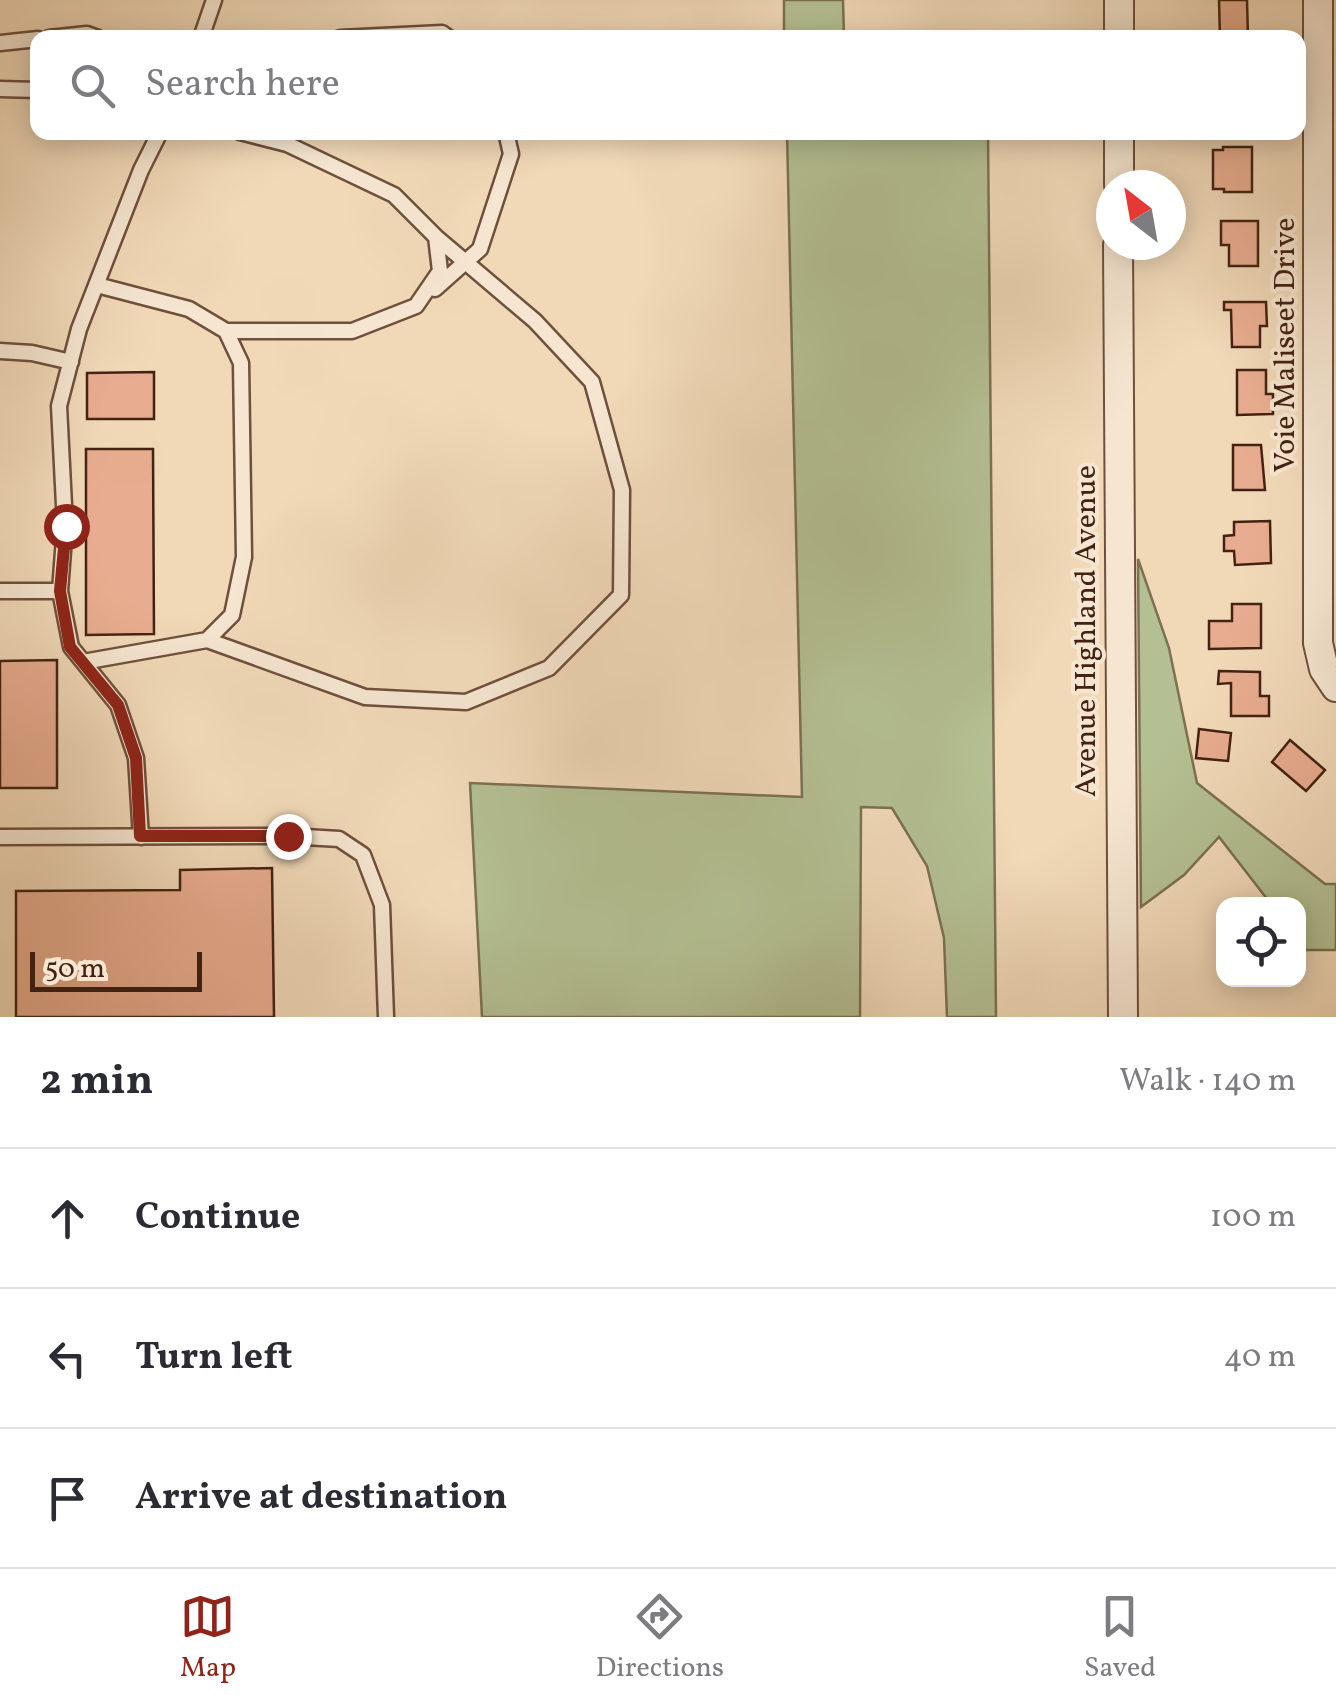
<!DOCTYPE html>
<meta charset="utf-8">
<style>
body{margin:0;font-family:Vollkorn,serif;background:#f7f7f7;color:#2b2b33}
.controls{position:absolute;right:30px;bottom:30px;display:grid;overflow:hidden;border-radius:20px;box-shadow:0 5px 25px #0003}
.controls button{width:90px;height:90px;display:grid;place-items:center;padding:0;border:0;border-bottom:2px solid #e1e1e2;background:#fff;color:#2b2b33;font:50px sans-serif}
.compass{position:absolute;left:1096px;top:170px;width:90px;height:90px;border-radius:50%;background:#fff;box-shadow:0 5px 25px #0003;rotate:329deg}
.scale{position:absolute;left:30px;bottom:25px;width:172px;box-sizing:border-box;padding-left:10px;border:5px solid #442212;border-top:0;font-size:28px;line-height:35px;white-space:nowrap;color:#442212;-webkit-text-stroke:8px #f6e6d1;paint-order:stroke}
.stop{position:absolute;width:30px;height:30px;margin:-22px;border:8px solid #8f2418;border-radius:50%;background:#fff}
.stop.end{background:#8f2418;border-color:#fff;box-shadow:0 2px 10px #0008}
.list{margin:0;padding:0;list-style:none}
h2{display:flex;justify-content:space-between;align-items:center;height:130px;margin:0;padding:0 40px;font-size:42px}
h2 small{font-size:32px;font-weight:400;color:#7c7c81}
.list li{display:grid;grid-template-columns:65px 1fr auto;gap:30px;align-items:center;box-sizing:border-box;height:140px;padding:0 40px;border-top:2px solid #e1e1e2}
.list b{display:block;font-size:38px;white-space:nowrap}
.list em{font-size:32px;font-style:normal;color:#7c7c81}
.icon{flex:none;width:55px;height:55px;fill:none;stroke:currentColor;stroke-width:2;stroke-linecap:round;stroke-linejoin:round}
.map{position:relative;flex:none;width:1336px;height:1017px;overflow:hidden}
.search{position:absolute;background:#fff;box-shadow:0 5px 25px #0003;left:30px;right:30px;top:30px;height:110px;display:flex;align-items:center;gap:25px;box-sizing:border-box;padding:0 35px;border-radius:20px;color:#7c7c81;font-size:38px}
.sheet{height:550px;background:#fff}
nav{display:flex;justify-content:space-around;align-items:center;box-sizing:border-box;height:140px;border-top:2px solid #e1e1e2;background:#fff;font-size:28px;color:#7c7c81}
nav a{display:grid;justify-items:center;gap:5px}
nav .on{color:#8f2418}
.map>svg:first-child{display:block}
.green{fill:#b4c093;stroke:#7c7152;stroke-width:2.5}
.building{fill:#e8ad90;stroke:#442212;stroke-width:2.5}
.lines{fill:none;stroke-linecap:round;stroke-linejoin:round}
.service-casing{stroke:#6f503c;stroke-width:19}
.minor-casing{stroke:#6f503c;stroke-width:32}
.service{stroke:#f6e6d1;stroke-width:14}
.minor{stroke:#f6e6d1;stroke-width:28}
.route{stroke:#8f2418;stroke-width:12}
.labels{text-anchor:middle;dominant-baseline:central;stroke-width:8;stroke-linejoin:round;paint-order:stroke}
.street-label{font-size:30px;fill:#442212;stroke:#f6e6d1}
</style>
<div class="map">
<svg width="1336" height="1017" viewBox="0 0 1336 1017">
<rect width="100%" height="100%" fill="#f1d9b8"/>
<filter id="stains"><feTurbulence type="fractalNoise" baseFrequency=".002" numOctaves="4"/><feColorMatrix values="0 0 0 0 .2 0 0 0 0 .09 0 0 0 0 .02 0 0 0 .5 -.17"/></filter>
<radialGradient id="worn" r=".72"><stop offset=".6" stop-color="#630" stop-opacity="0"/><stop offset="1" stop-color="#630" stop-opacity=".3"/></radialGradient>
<path class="green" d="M 784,0 L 843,0 L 844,37 L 784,37 Z
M 787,133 L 988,133 L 996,1017 L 947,1017 L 944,938 L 927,866 L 892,808 L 861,807 L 860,1017 L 482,1017 L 470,783 L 802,797 Z
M 1138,559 L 1169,648 L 1197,783 L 1325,884 L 1336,884 L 1336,950 L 1306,950 L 1299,941 L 1298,904 L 1271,904 L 1219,837 L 1184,875 L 1141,907 Z"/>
<path class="building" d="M 1219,0 L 1247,0 L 1248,38 L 1220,38 Z
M 1223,147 L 1252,147 L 1252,192 L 1224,192 L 1224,189 L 1213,189 L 1213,150 L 1223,150 Z
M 1221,221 L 1258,221 L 1258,266 L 1229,266 L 1229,245 L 1221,245 Z
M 1224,302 L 1266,302 L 1267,326 L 1260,326 L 1260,347 L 1232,347 L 1231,310 L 1224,310 Z
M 1237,370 L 1266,370 L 1266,394 L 1273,394 L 1273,414 L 1237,415 Z
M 154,372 L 154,419 L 87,419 L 87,373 Z
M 1233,445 L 1261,445 L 1265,490 L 1233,490 Z
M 86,449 L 153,449 L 154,634 L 86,635 Z
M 1270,521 L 1271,563 L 1235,565 L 1234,551 L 1224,551 L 1224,536 L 1234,535 L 1234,522 Z
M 1232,604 L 1261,604 L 1261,648 L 1209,649 L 1209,621 L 1232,621 Z
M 57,660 L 57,788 L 0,788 L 0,661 Z
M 1219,671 L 1260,672 L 1260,696 L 1269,696 L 1269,716 L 1231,716 L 1231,683 L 1218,684 Z
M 1199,729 L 1231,733 L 1228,761 L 1196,758 Z
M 1290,740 L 1325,770 L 1306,791 L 1272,762 Z
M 272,868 L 274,1017 L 16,1017 L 16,891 L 180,890 L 180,870 Z"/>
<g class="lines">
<g class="service-casing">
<path id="service" d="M 49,38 L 87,34 L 98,38
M 201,38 L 214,0
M 340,38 L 442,33 L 449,38
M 0,43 L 38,39
M 0,89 L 38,90
M 435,289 L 480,249 L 511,154 L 506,132
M 226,331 L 352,331 L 416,306 L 440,271 L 436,237 L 394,195 L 287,144 L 240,132
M 0,351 L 32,353 L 71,362
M 0,591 L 60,591 L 71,647 L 118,705 L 136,758 L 141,837
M 60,591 L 65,525 L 59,406 L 79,329 L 141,170 L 160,132
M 207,640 L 365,697 L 466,702 L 549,668 L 621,595 L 622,490 L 592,382 L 535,321 L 436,237
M 83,662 L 207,640 L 232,615 L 244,557 L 241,363 L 226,331 L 189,309 L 97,285
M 0,837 L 288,836 L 339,839 L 363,855 L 382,905 L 386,1017"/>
</g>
<g class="minor-casing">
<path id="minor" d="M 1318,0 L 1318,643 L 1324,669 L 1336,687
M 1119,38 L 1119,0
M 1119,185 L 1119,132
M 1118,245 L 1123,1017"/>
</g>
<use href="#service" class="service"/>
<use href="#minor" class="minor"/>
</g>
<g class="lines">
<path class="route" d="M 66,526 L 60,591 L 70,647 L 118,705 L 136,758 L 140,836 L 288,836"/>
</g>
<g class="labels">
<g class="street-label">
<text transform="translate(1286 345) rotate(-90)">Voie Maliseet Drive</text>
<text transform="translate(1087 631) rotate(-90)">Avenue Highland Avenue</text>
</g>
</g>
<rect width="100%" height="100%" filter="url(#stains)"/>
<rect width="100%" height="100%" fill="url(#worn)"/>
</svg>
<div class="controls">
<button><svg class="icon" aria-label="locate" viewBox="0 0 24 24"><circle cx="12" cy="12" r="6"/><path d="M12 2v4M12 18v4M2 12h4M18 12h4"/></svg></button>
</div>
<svg class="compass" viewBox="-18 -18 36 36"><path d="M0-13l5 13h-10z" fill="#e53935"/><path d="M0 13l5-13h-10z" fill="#7c7c81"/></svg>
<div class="scale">50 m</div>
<div class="stop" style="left:66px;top:526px"></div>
<div class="stop end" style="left:288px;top:836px"></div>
<div class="search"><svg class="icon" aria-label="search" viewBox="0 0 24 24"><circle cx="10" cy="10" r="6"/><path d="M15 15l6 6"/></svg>Search here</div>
</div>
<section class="sheet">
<h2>2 min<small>Walk · 140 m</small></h2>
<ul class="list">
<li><svg class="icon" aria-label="ahead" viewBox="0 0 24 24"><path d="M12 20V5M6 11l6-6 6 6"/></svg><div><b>Continue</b></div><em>100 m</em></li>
<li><svg class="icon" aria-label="left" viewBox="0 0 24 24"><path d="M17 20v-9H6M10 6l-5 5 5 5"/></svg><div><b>Turn left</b></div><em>40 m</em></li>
<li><svg class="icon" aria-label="arrive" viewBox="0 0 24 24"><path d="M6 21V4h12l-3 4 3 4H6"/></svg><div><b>Arrive at destination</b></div></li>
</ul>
</section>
<nav>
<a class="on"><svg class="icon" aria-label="map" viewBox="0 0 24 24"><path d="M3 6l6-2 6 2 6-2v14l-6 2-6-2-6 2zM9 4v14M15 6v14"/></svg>Map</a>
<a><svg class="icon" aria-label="directions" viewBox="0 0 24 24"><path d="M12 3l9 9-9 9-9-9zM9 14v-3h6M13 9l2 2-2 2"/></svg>Directions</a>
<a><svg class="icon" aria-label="saved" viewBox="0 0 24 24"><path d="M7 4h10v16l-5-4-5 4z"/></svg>Saved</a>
</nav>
